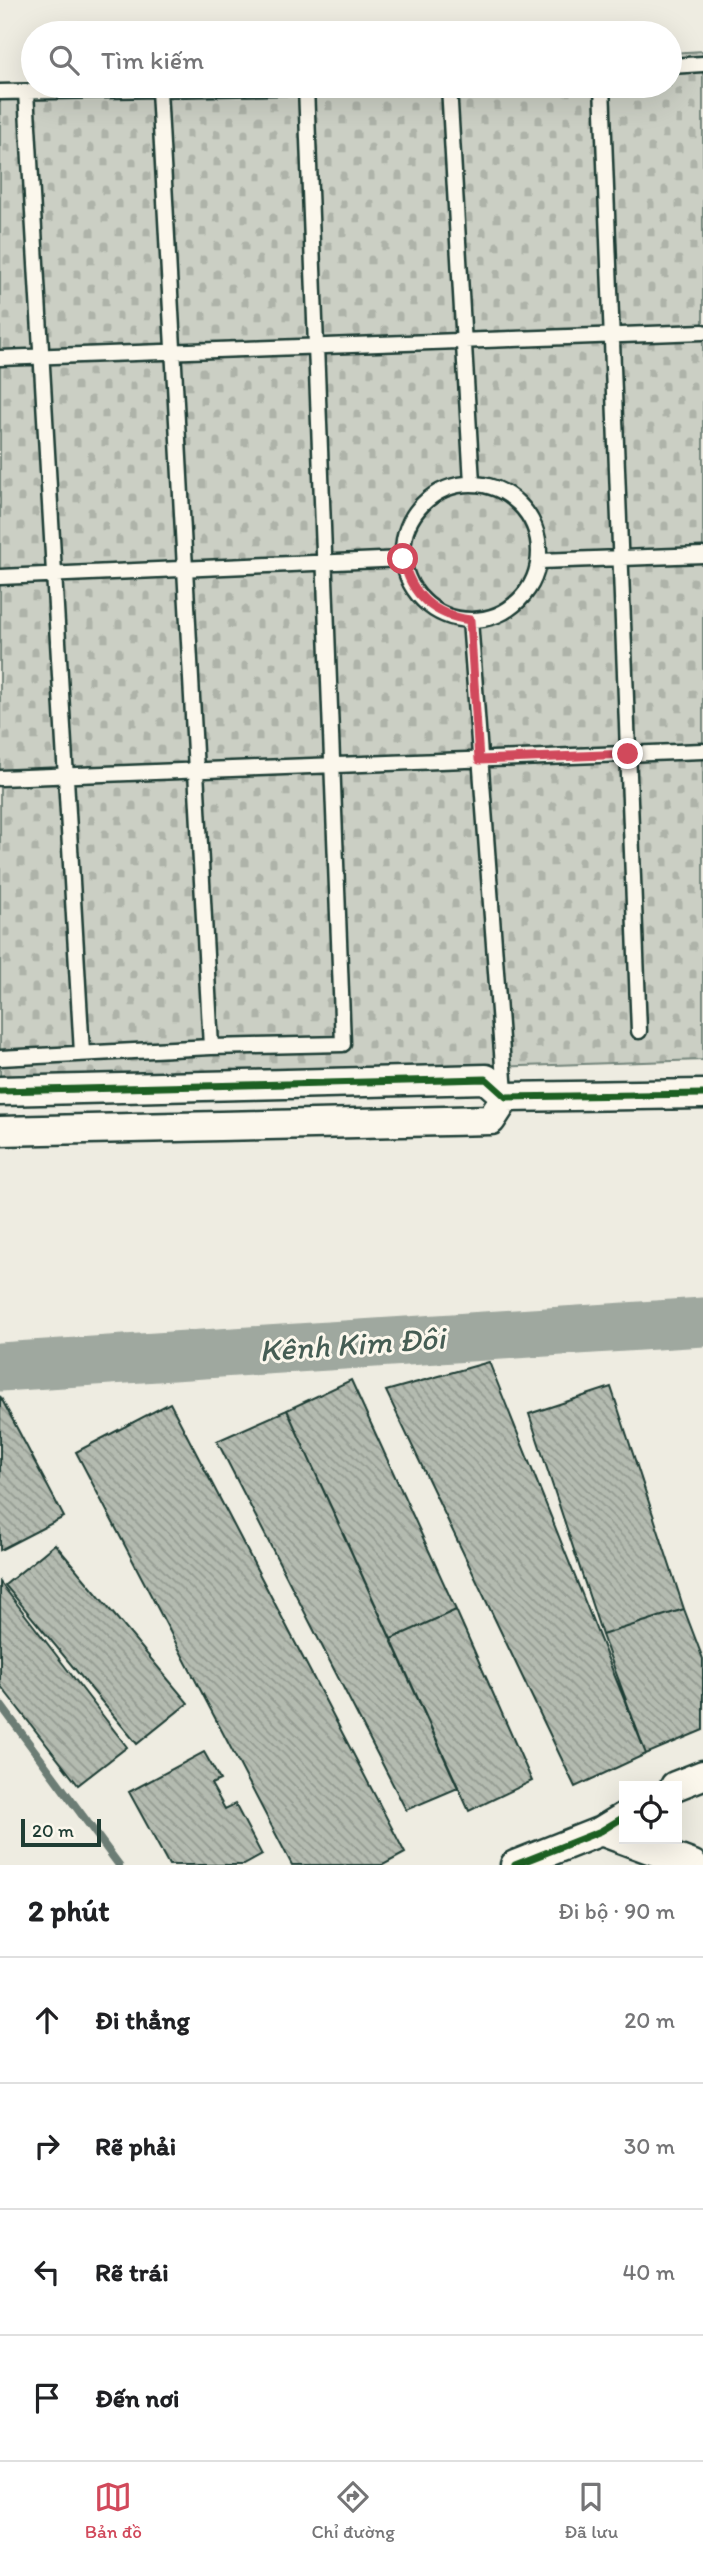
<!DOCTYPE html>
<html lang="vi">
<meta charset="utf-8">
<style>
body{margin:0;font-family:Itim,sans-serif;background:#f6f6f6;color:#202124}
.controls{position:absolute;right:21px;bottom:21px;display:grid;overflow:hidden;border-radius:0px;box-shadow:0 7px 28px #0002}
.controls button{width:63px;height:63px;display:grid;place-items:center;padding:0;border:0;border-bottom:2px solid #e0e0e0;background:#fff;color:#202124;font:35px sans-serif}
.scale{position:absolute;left:21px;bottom:18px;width:80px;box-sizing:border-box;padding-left:7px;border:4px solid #1f3d34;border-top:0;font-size:19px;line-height:24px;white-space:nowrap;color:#1f3d34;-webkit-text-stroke:5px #fbf7ec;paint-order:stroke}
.stop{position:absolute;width:21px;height:21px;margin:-16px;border:5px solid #d1495b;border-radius:50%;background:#fff}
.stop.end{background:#d1495b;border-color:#fff;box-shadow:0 2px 7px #0008}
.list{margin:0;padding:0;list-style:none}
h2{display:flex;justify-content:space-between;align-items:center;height:91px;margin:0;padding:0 28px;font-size:30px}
h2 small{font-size:23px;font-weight:400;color:#757577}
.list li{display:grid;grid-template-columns:46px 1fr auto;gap:21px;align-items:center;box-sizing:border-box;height:126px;padding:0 28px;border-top:2px solid #e0e0e0}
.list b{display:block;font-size:26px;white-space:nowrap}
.list em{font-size:23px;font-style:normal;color:#757577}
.icon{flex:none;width:38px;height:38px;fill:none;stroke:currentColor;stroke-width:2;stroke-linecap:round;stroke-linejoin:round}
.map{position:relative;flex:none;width:703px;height:1865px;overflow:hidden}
.search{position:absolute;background:#fff;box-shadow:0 7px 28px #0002;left:21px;right:21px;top:21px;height:77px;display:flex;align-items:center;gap:18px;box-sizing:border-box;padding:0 24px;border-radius:38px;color:#757577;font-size:26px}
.sheet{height:595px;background:#fff}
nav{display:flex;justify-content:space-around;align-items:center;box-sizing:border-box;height:98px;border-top:2px solid #e0e0e0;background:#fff;font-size:19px;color:#757577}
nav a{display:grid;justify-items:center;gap:4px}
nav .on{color:#d1495b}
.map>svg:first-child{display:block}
.cemetery{fill:url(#cemetery-stones);stroke:#75867c;stroke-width:2}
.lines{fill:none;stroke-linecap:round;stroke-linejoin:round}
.stream{stroke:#6c7d74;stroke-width:8}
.river{stroke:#9fa89f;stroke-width:49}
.building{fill:url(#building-back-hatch);stroke:#1f3d34;stroke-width:2}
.service-casing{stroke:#1f3d34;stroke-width:19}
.minor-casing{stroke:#1f3d34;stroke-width:33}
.service{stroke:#fbf7ec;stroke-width:14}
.minor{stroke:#fbf7ec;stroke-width:28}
.cycleway-casing{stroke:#fbf7ec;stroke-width:11}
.cycleway{stroke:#1b5e20;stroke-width:7}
.route{stroke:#d1495b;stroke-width:9}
.labels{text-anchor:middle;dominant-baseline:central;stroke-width:6;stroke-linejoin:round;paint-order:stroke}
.water-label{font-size:32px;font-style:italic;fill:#455d54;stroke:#fbf7ec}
</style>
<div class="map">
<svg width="703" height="1865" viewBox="0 0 703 1865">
<defs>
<pattern id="cemetery-stones" width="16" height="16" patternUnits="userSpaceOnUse" patternTransform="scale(1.75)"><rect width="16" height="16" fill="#cbcfc4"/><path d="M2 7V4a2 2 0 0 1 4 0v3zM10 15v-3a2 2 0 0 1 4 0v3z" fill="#aeb3a9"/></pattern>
<pattern id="building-back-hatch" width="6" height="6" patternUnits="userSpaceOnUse" patternTransform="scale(1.75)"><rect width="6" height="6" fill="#b4bbb0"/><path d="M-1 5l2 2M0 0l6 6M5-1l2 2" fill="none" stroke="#929990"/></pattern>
</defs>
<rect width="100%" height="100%" fill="#eeece1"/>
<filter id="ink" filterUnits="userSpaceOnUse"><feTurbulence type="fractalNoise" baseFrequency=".0143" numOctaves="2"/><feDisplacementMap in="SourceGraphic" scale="14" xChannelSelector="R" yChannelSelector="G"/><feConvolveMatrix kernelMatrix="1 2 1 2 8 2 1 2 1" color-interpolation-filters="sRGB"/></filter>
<g filter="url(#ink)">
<path class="cemetery" d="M 703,51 L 703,1060 L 0,1083 L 0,88 L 670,86 L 670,53 Z"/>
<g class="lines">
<path class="stream" d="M 0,1704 L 119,1865"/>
<path class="river" d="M 0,1367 L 703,1322"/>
</g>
<path class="building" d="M 489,1362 L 646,1754 L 575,1787 L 386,1391 Z
M 351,1380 L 456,1610 L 391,1639 L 287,1410 Z
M 611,1387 L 684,1609 L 602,1635 L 529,1414 Z
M 0,1396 L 64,1517 L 0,1550 Z
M 170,1403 L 405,1853 L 383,1865 L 292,1865 L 76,1452 Z
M 287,1410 L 458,1788 L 406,1810 L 217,1441 Z
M 55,1544 L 188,1703 L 137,1744 L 5,1585 Z
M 0,1582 L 127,1747 L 78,1785 L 0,1685 Z
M 684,1609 L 703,1659 L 703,1730 L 646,1754 L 602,1635 Z
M 456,1610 L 532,1781 L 469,1811 L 391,1639 Z
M 204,1752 L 220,1780 L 211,1784 L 225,1809 L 235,1804 L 262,1855 L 244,1865 L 169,1865 L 129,1792 Z"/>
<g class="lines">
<g class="service-casing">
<path id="service" d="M 670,66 L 703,64
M 449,86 L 472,483
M 602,86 L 639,1031
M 159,90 L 211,1047
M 0,92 L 323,86
M 26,92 L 82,1053
M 0,358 L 703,332
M403 552a68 68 0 1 1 136 0a68 68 0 1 1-136 0Z
M 540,561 L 703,555
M 0,577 L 403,559
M 470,620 L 505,1093
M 0,778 L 703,751
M 0,1058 L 211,1047 L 343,1044 L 306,87"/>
</g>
<g class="minor-casing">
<path id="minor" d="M 0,1091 L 486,1079 L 506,1097 L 703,1094
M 0,1131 L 491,1120 L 506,1097
M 675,1786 L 703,1775
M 601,1831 L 693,1865
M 515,1865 L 601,1831 L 624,1817"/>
</g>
<use href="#service" class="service"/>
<use href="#minor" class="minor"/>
<g class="cycleway-casing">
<path id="cycleway" d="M 0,1091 L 486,1079 L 506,1097 L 703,1094
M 515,1865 L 601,1831 L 624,1817"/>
</g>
<use href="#cycleway" class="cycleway"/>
</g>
</g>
<g class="lines" filter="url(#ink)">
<path class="route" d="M 403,559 C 411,595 433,615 470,620 L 479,760 L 628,754"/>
</g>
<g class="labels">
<g class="water-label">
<text transform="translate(352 1344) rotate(-4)">Kênh Kim Đôi</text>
</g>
</g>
</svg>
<div class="controls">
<button><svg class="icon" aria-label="locate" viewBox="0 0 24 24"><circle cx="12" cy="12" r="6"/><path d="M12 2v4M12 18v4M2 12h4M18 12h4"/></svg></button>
</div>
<div class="scale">20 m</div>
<div class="stop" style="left:403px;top:559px"></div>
<div class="stop end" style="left:628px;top:754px"></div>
<div class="search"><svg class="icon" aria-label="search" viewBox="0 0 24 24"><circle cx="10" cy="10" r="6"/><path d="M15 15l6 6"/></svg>Tìm kiếm</div>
</div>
<section class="sheet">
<h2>2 phút<small>Đi bộ · 90 m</small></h2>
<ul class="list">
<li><svg class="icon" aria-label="ahead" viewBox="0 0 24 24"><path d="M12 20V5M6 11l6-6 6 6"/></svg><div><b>Đi thẳng</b></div><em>20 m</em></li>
<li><svg class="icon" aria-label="right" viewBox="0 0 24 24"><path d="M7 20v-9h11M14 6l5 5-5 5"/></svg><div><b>Rẽ phải</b></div><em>30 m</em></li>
<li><svg class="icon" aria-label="left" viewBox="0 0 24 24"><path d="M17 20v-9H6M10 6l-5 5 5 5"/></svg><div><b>Rẽ trái</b></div><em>40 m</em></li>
<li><svg class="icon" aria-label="arrive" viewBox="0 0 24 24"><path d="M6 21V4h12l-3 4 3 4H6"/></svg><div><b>Đến nơi</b></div></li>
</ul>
</section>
<nav>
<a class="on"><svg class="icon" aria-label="map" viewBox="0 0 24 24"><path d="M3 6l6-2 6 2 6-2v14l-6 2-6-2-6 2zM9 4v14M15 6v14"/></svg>Bản đồ</a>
<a><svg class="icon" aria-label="directions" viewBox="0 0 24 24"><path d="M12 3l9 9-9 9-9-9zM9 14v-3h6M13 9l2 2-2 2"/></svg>Chỉ đường</a>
<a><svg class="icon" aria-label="saved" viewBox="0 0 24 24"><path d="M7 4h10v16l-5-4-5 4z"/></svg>Đã lưu</a>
</nav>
